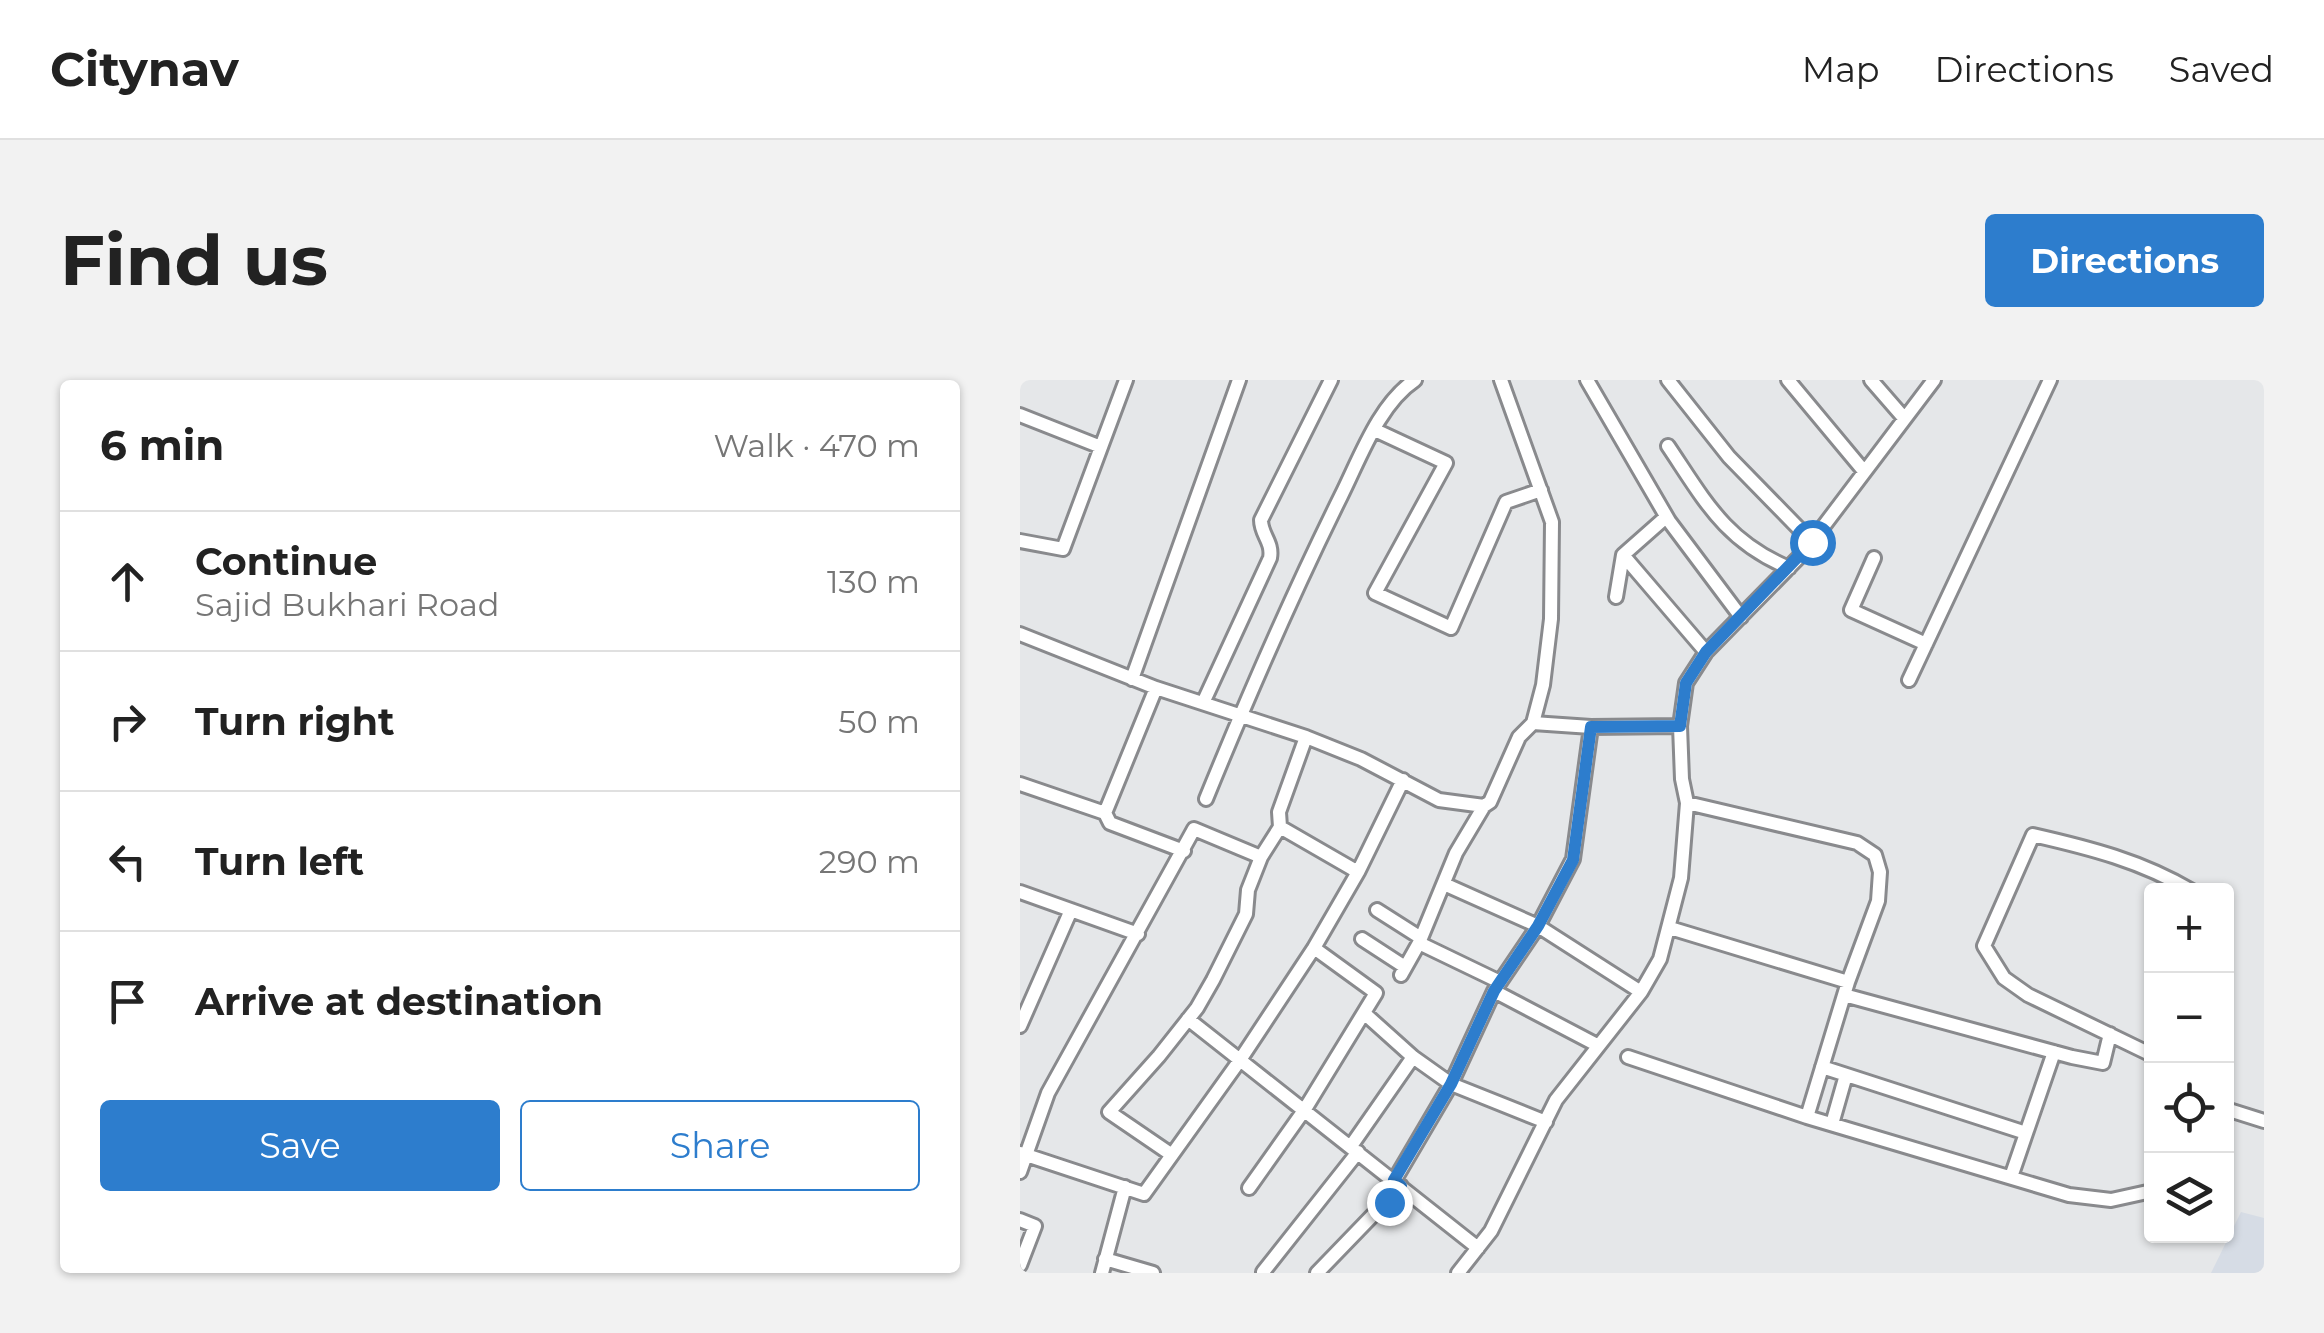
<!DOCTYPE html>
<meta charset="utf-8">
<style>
body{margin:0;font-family:Montserrat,sans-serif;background:#f2f2f2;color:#222}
.controls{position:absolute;right:30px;bottom:30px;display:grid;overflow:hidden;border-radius:10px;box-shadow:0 2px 8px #0004}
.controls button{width:90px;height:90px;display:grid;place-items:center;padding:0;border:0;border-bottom:2px solid #e0e0e0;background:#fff;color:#222;font:50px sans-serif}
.stop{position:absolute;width:30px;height:30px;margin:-22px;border:8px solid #2d7dcd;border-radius:50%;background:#fff}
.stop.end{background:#2d7dcd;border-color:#fff;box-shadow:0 2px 10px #0008}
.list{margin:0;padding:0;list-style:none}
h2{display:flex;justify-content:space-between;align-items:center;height:130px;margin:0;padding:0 40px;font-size:42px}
h2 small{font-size:32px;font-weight:400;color:#767676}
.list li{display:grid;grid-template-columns:65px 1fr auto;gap:30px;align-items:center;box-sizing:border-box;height:140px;padding:0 40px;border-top:2px solid #e0e0e0}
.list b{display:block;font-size:38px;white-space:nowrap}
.list p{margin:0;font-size:32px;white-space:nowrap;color:#767676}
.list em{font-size:32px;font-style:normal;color:#767676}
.actions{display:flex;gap:20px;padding:30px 40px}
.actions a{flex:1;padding:22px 0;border:2px solid #2d7dcd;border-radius:10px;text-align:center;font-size:35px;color:#2d7dcd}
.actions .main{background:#2d7dcd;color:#fff}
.icon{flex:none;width:55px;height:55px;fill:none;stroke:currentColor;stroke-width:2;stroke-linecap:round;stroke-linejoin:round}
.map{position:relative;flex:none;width:1244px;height:893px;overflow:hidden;border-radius:10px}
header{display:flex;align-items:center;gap:60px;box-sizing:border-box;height:140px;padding:0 50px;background:#fff;border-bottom:2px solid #e0e0e0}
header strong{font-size:48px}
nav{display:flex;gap:55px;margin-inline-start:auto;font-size:35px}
.intro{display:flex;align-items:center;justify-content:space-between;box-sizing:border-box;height:240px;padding:0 60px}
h1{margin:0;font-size:70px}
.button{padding:25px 45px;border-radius:10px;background:#2d7dcd;color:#fff;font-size:35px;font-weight:700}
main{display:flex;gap:60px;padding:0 60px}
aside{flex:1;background:#fff;border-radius:10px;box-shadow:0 2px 8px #0004}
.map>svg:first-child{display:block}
.built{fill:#d6dce5}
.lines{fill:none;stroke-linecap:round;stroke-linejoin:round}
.minor-casing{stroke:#898a8d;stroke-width:18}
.minor{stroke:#fff;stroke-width:12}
.route{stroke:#2d7dcd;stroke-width:12}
</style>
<header>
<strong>Citynav</strong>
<nav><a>Map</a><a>Directions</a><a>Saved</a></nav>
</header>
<div class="intro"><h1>Find us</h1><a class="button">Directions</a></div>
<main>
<aside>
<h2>6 min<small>Walk · 470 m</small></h2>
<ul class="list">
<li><svg class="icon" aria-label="ahead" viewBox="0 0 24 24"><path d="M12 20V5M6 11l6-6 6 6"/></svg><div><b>Continue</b><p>Sajid Bukhari Road</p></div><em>130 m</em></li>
<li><svg class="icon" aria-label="right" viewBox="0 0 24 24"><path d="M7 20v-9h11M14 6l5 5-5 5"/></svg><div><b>Turn right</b></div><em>50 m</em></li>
<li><svg class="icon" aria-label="left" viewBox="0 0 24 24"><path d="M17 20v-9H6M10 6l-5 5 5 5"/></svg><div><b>Turn left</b></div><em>290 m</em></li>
<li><svg class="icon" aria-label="arrive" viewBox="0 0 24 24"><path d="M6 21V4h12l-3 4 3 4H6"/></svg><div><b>Arrive at destination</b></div></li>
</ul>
<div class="actions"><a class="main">Save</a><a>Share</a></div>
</aside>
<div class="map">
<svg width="1244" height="893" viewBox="0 0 1244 893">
<rect width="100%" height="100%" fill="#e5e7e9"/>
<path class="built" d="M 1221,832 L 1244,838 L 1244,893 L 1191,893 Z"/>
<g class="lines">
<g class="minor-casing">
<path id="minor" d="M 481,0 L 532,142 L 531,239 L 523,305 L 513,343
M 567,0 L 649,141 L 721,237
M 648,0 L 709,77 L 792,162
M 768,0 L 843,90
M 851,0 L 884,38
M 0,35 L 81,67
M 355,50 L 426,83 L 355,213 L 431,248 L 486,122 L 521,110
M 648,66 C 685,121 705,161 769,188
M 0,161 L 43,169 L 106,0
M 603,175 L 686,272
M 854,178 L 831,230 L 906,264
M 596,217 L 603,175 L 646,137
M 0,254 L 136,308 L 286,357 L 341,379 L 419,420 L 464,426 L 470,422 L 499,357 L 513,343 L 571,347 L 660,346
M 112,299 L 219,0
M 889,300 L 1030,0
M 183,323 L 250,178 C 253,162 241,155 241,140 L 311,0
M 0,404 L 85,433 L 136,308
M 186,419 C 228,316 272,215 321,116 C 340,78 359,24 395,0
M 667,423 L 837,463 L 855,475 L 860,492 L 858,521 L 828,602 L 787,737
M 85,433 L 90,443 L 164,471
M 260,447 L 338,492
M 424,504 L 518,546 L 621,612
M 0,512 L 118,554
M 357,530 L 401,558
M 650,548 L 828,602
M 342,559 L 385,587
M 399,563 L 480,602
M 381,595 L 399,563 L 436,473 L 464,426
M 474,611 L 518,546 L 553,479 L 571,347
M 824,615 L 1052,677 L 1083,683 L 1090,654
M 344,633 L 393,677 L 431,704 L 526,742
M 168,639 L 220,680 L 294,568 L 338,492 L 383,400
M 0,646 L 51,530
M 1132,675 L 1008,615 L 984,598 L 964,566 L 1013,455 C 1070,468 1121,481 1172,511
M 608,677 L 787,737 L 1049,815 L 1091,820 L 1132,811
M 802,687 L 1006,753
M 1206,729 L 1244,741
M 812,744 L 826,695
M 331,766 L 393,677
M 0,773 L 124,814 L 220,680 L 458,868
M 152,775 L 89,732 L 139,676 L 177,628 L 193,600 L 226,534 L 228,510 L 241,477 L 260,447 L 259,432 L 286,357
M 0,792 L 28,713 L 174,449 L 241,477
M 991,797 L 1034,672
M 374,801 L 431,704 L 474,611 L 577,665
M 229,808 L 285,729 L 356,613 L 294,568
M 0,840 L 15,846 L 0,885
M 85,879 L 133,893
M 243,892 L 338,772
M 82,893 L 105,807
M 297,893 L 381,806
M 438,893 L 471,851 L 536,720 L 621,612 L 640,579 L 661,498 L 667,423 L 662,399 L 660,346 L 666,303 L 686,272 L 784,172 L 914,0"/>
</g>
<use href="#minor" class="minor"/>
</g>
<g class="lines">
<path class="route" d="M 369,822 L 381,806 L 374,800 L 431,704 L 474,611 L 518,546 L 553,480 L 571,347 L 660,346 L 666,303 L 686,272 L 792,162"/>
</g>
</svg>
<div class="controls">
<button>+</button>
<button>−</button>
<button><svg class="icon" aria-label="locate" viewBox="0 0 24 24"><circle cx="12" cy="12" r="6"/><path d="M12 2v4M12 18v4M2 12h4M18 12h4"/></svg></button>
<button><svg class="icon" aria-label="layers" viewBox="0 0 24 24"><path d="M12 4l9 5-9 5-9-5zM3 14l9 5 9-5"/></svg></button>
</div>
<div class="stop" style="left:792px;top:162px"></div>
<div class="stop end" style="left:369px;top:822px"></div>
</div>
</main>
